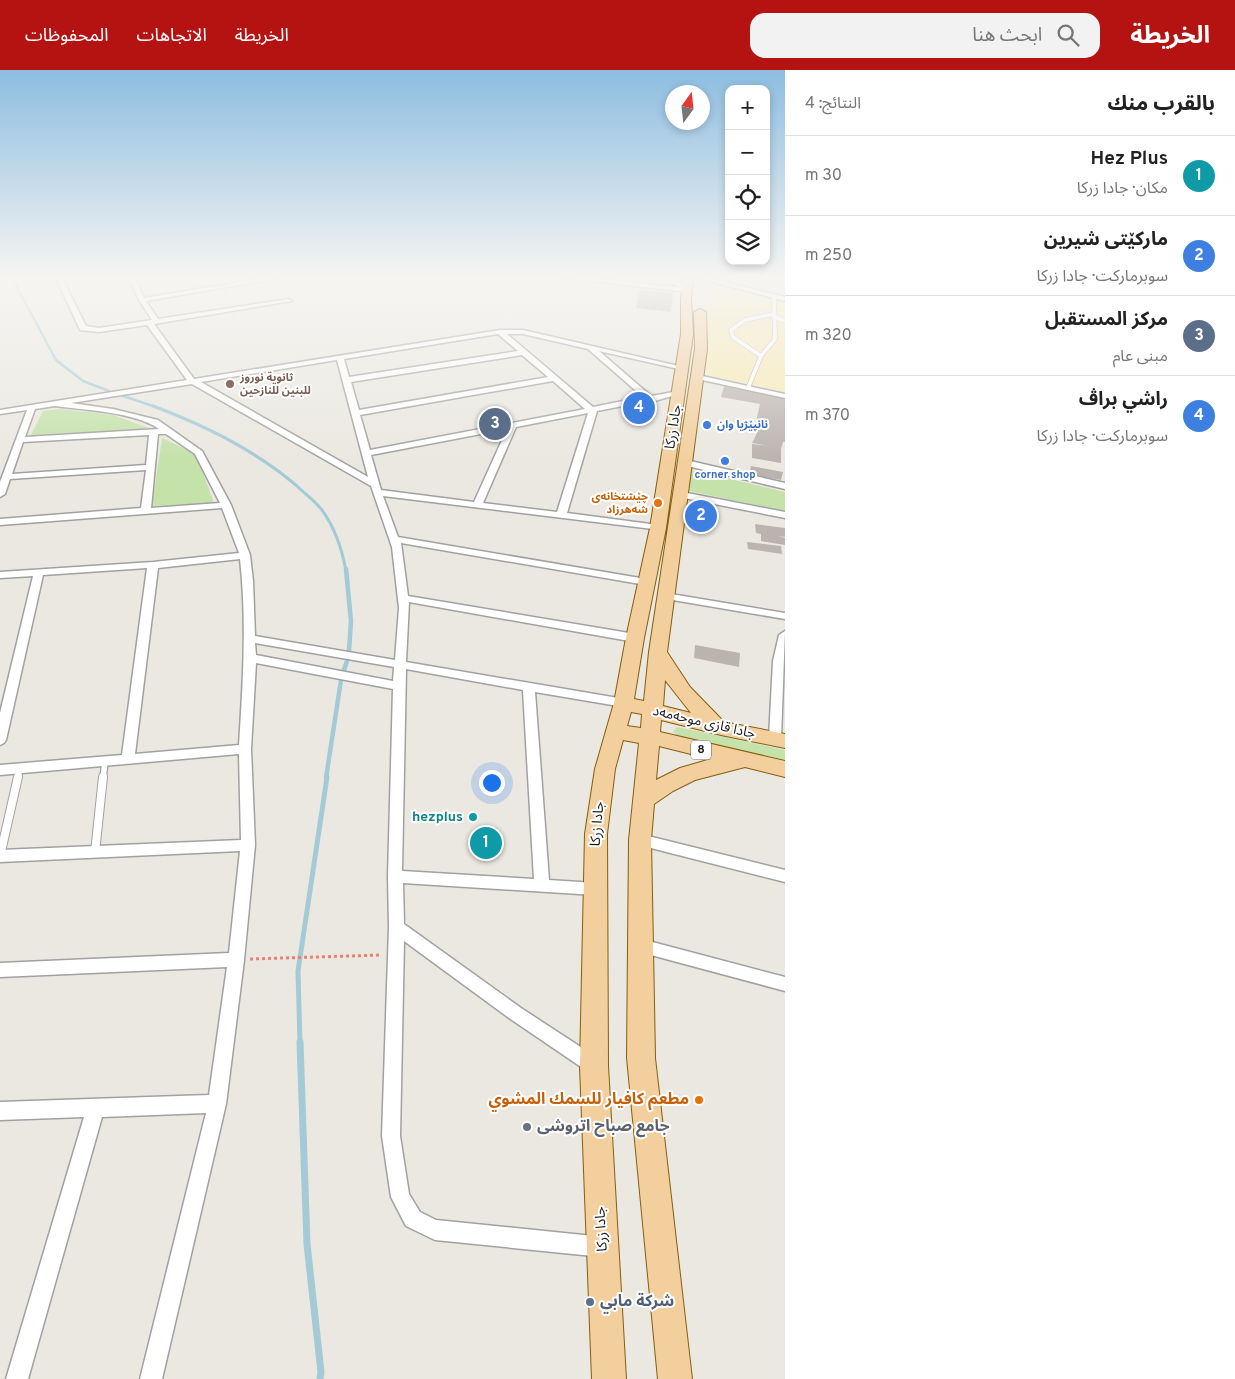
<!DOCTYPE html>
<html lang="ar">
<meta charset="utf-8">
<style>
body{margin:0;font-family:Overpass,"Noto Sans Arabic",sans-serif;background:#f2f2f2;color:#222;direction:rtl}
.controls{position:absolute;right:15px;top:15px;display:grid;overflow:hidden;border-radius:10px;box-shadow:0 2px 8px #0003}
.controls button{width:45px;height:45px;display:grid;place-items:center;padding:0;border:0;border-bottom:1px solid #e0e0e0;background:#fff;color:#222;font:25px sans-serif}
.compass{position:absolute;left:665px;top:15px;width:45px;height:45px;border-radius:50%;background:#fff;box-shadow:0 2px 8px #0003;rotate:15deg}
.you{position:absolute;left:491px;top:712px;width:18px;height:18px;margin:-12px;border:4px solid #fff;border-radius:50%;background:#1a73e8;box-shadow:0 0 0 8px #1a73e833}
.badge{display:grid;place-items:center;width:32px;height:32px;border-radius:50%;background:#b41311;color:#fff;font-size:16px;font-weight:700}
.pin{position:absolute;translate:-50% -50%;border:2px solid #fff;box-shadow:0 1px 5px #0006}
.list{margin:0;padding:0;list-style:none}
h2{display:flex;justify-content:space-between;align-items:center;height:65px;margin:0;padding:0 20px;font-size:21px}
h2 small{font-size:16px;font-weight:400;color:#767676}
.list li{display:grid;grid-template-columns:32px 1fr auto;gap:15px;align-items:center;box-sizing:border-box;height:80px;padding:0 20px;border-top:1px solid #e0e0e0}
.list b{display:block;font-size:19px;white-space:nowrap}
.list p{margin:0;font-size:16px;white-space:nowrap;color:#767676}
.list em{font-size:16px;font-style:normal;color:#767676}
.icon{flex:none;width:28px;height:28px;fill:none;stroke:currentColor;stroke-width:2;stroke-linecap:round;stroke-linejoin:round}
.map{position:relative;flex:none;width:785px;height:1309px;overflow:hidden;direction:ltr}
header{display:flex;align-items:center;gap:30px;box-sizing:border-box;height:70px;padding:0 25px;background:#b41311;color:#fff}
header strong{font-size:24px}
nav{display:flex;gap:28px;margin-inline-start:auto;font-size:18px}
.search{width:350px;height:45px;background:#f2f2f2;display:flex;align-items:center;gap:12px;box-sizing:border-box;padding:0 18px;border-radius:15px;color:#767676;font-size:19px}
main{display:flex}
aside{flex:1;background:#fff}
.map>svg:first-child{display:block}
.grass{fill:#c5e2aa}
.sand{fill:#f8eab2}
.lines{fill:none;stroke-linecap:round;stroke-linejoin:round}
.stream-far4{stroke:#a4cad6;stroke-width:2.5}
.stream-far3{stroke:#a4cad6;stroke-width:3}
.stream-far2{stroke:#a4cad6;stroke-width:4.5}
.stream-far1{stroke:#a4cad6;stroke-width:5}
.stream{stroke:#a4cad6;stroke-width:7}
.building{fill:#bbb4ae}
.service-far2-casing{stroke:#a1a1a1;stroke-width:5}
.service-far1-casing{stroke:#a1a1a1;stroke-width:8}
.service-casing{stroke:#a1a1a1;stroke-width:10}
.minor-casing{stroke:#a1a1a1;stroke-width:3}
.secondary-casing{stroke:#5b650d;stroke-width:2}
.primary-casing{stroke:#845e0c;stroke-width:2}
.path{stroke:#ed7e70;stroke-width:3;stroke-dasharray:3 3;stroke-linecap:butt}
.service-far2{stroke:#fff;stroke-width:4}
.service-far1{stroke:#fff;stroke-width:5.5}
.service{stroke:#fff;stroke-width:8}
.minor{fill:#fff;fill-rule:evenodd}
.secondary{fill:#eff3b7;fill-rule:evenodd}
.primary{fill:#f3cf9e;fill-rule:evenodd}
.education-dot{fill:#8d6e63;stroke:#fff;stroke-width:2}
.shop-dot{fill:#3f7fe0;stroke:#fff;stroke-width:2}
.food-dot{fill:#e8710a;stroke:#fff;stroke-width:2}
.culture-dot{fill:#0f9aa8;stroke:#fff;stroke-width:2}
.worship-dot{fill:#6b7280;stroke:#fff;stroke-width:2}
.service-dot{fill:#5c6f8a;stroke:#fff;stroke-width:2}
.labels{text-anchor:middle;dominant-baseline:central;stroke-width:4;stroke-linejoin:round;paint-order:stroke}
.far-education-label{font-size:11px;font-weight:bold;fill:#785e54;stroke:#fff;text-anchor:start}
.far-shop-label{font-size:11px;font-weight:bold;fill:#366cbe;stroke:#fff;text-anchor:start}
.far-food-label{font-size:11px;font-weight:bold;fill:#c56008;stroke:#fff;text-anchor:end}
.shield{fill:#fff;stroke:#5f5f5f;stroke-width:1}
.shield-label{font-size:12px;font-weight:bold;fill:#1a1a1a}
.street-label{font-size:14px;fill:#1a1a1a;stroke:#fff}
.culture-label{font-size:14px;font-weight:bold;fill:#0d838f;stroke:#fff;text-anchor:end}
.near-food-label{font-size:16px;font-weight:bold;fill:#c56008;stroke:#fff;text-anchor:end}
.near-worship-label{font-size:16px;font-weight:bold;fill:#5b616d;stroke:#fff;text-anchor:start}
.near-service-label{font-size:16px;font-weight:bold;fill:#4e5e75;stroke:#fff;text-anchor:start}
</style>
<header>
<strong>الخريطة</strong>
<div class="search"><svg class="icon" aria-label="search" viewBox="0 0 24 24"><circle cx="10" cy="10" r="6"/><path d="M15 15l6 6"/></svg>ابحث هنا</div>
<nav><a>الخريطة</a><a>الاتجاهات</a><a>المحفوظات</a></nav>
</header>
<main>
<aside>
<h2>بالقرب منك<small>النتائج: 4</small></h2>
<ul class="list">
<li><span class="badge" style="background:#0f9aa8">1</span><div><b>Hez Plus</b><p>مكان · جادا زرکا</p></div><em>30 m</em></li>
<li><span class="badge" style="background:#3f7fe0">2</span><div><b>مارکێتی شیرین</b><p>سوبرماركت · جادا زرکا</p></div><em>250 m</em></li>
<li><span class="badge" style="background:#5c6f8a">3</span><div><b>مركز المستقبل</b><p>مبنى عام</p></div><em>320 m</em></li>
<li><span class="badge" style="background:#3f7fe0">4</span><div><b>راشي براڤ</b><p>سوبرماركت · جادا زرکا</p></div><em>370 m</em></li>
</ul>
</aside>
<div class="map">
<svg width="785" height="1309" viewBox="0 0 785 1309">
<rect width="100%" height="100%" fill="#ebe8e1"/>
<path class="grass" d="M 60,339 L 113,345 L 151,359 L 31,365 L 43,341 Z
M 162,368 L 196,384 L 214,433 L 152,436 Z
M 691,400 L 785,422 L 785,441 L 689,421 Z
M 677,657 L 785,680 L 785,691 L 677,666 L 673,661 Z"/>
<path class="sand" d="M 707,212 L 785,231 L 785,322 L 707,305 Z"/>
<g class="lines">
<path class="stream-far4" d="M 12,208 L 56,290 L 83,311 L 109,321
M 123,326 L 156,337"/>
<path class="stream-far3" d="M 153,336 C 204,355 255,380 297,416 C 305,424 315,431 322,440 C 335,458 342,479 346,501"/>
<path class="stream-far2" d="M 346,499 L 351,551 L 349,581
M 344,600 L 347,591
M 326,708 L 341,610"/>
<path class="stream-far1" d="M 300,973 L 298,901 L 327,707"/>
<path class="stream" d="M 300,972 L 307,1174 L 321,1302 L 320,1309"/>
</g>
<path class="building" d="M 640,220 L 673,223 L 671,242 L 636,238 Z
M 725,313 L 785,327 L 785,372 L 783,372 L 781,379 L 781,393 L 752,388 L 752,374 L 770,376 L 752,373 L 758,361 L 757,347 L 760,334 L 721,327 Z
M 751,396 L 783,402 L 781,410 L 749,404 Z
M 755,454 L 785,458 L 785,467 L 778,466 L 785,468 L 785,475 L 761,471 L 761,464 L 756,463 Z
M 747,472 L 781,476 L 782,484 L 748,479 Z
M 695,575 L 740,583 L 739,597 L 694,588 Z"/>
<g class="lines">
<g class="service-far2-casing">
<path id="service-far2" d="M 774,247 L 785,251
M 761,286 L 733,267 L 731,260 L 745,250 L 774,244
M 748,318 L 761,286 L 775,269 L 774,226"/>
</g>
<g class="service-far1-casing">
<path id="service-far1" d="M 18,708 L 20,698
M 103,708 L 105,692"/>
</g>
<g class="service-casing">
<path id="service" d="M 95,782 L 103,707
M 0,786 L 18,707"/>
</g>
<g class="minor-casing">
<path id="minor" d="M 56,208 L 62,208 L 86,256 L 99,258 L 152,250 L 139,230 L 129,208 L 135,208 L 144,228 L 263,208 L 279,208 L 146,231 L 158,249 L 289,229 L 292,231 L 154,254 L 194,309 L 500,260 L 523,260 L 687,298 L 683,300 L 599,281 L 651,326 L 679,321 L 683,323 L 651,332 L 648,331 L 597,341 L 567,443 L 658,455 L 661,456 L 661,460 L 383,426 L 398,467 L 646,509 L 651,512 L 646,515 L 401,473 L 408,526 L 635,564 L 641,568 L 635,572 L 409,532 L 406,592 L 624,629 L 630,633 L 624,637 L 535,622 L 549,810 L 595,813 L 600,815 L 602,819 L 600,823 L 595,825 L 403,813 L 404,854 L 521,938 L 599,989 L 602,995 L 599,1001 L 593,1003 L 587,1001 L 509,948 L 404,871 L 400,1066 L 409,1124 L 420,1142 L 436,1150 L 603,1167 L 610,1170 L 613,1177 L 610,1184 L 603,1187 L 435,1170 L 406,1156 L 391,1127 L 382,1066 L 389,857 L 388,807 L 393,619 L 256,593 L 251,679 L 255,775 L 244,890 L 226,1034 L 162,1309 L 140,1309 L 206,1043 L 102,1047 L 28,1309 L 6,1309 L 84,1047 L 0,1050 L 0,1032 L 209,1025 L 227,897 L 0,907 L 0,893 L 229,883 L 240,781 L 0,792 L 0,780 L 241,770 L 239,684 L 0,705 L 0,695 L 122,685 L 147,498 L 43,505 L 6,670 L 4,673 L 0,675 L 0,643 L 33,506 L 0,508 L 0,502 L 153,492 L 239,483 L 222,438 L 0,455 L 0,449 L 141,438 L 146,400 L 10,409 L 5,424 L 0,427 L 0,412 L 27,340 L 0,344 L 0,340 L 187,310 L 147,255 L 99,262 L 80,260 ZM 498,264 L 518,281 L 349,307 L 344,289 ZM 507,264 L 523,264 L 588,279 L 643,327 L 593,337 ZM 522,285 L 548,307 L 359,340 L 351,312 ZM 337,290 L 368,407 L 201,312 ZM 553,311 L 585,339 L 370,380 L 360,345 ZM 192,314 L 371,416 L 392,477 L 399,538 L 395,590 L 255,566 L 253,511 L 250,485 L 231,435 L 202,381 L 158,350 L 113,339 L 71,333 ZM 55,336 C 84,340 136,342 159,359 L 25,367 L 35,339 ZM 588,343 L 557,442 L 483,433 L 516,357 ZM 507,359 L 474,432 L 381,420 L 371,385 ZM 158,364 L 166,364 L 195,384 L 220,433 L 151,438 ZM 149,365 L 146,395 L 12,404 L 23,372 ZM 240,489 C 247,551 243,612 239,675 L 135,684 L 158,498 ZM 255,573 L 394,597 L 393,611 L 256,585 ZM 406,599 L 523,620 L 534,809 L 402,801 Z
M 564,208 L 588,208 L 687,218 L 690,220 L 687,222 Z
M 698,208 L 709,208 L 785,227 L 785,231 Z
M 693,304 L 785,324 L 785,328 L 693,308 Z
M 686,390 L 785,413 L 785,419 L 683,395 L 683,391 Z
M 682,422 L 785,442 L 785,448 L 679,427 L 677,425 Z
M 665,523 L 785,543 L 785,549 L 661,528 L 660,526 L 661,524 Z
M 785,561 L 781,668 L 779,671 L 771,671 L 769,668 L 773,591 L 779,565 Z
M 640,764 L 785,800 L 785,812 L 635,774 L 633,770 L 635,766 Z
M 641,869 L 785,907 L 785,921 L 636,881 L 633,876 L 636,871 Z"/>
</g>
<g class="secondary-casing">
<path id="secondary" d="M 663,208 L 674,208 L 692,219 L 687,222 L 684,221 Z"/>
</g>
<g class="primary-casing">
<path id="primary" d="M 683,208 L 693,208 L 691,230 L 693,264 L 666,458 L 644,568 L 634,629 L 644,631 L 649,582 L 695,279 L 694,242 L 700,239 L 706,242 L 707,279 L 667,582 L 690,617 L 724,652 L 785,664 L 785,678 L 721,665 L 661,650 L 660,662 L 785,691 L 785,707 L 745,697 L 695,710 L 673,721 L 654,734 L 651,770 L 655,988 L 692,1309 L 658,1309 L 627,988 L 629,770 L 639,673 L 623,670 L 615,699 L 607,764 L 608,996 L 626,1309 L 592,1309 L 580,996 L 585,764 L 595,699 L 614,633 L 626,568 L 650,458 L 681,264 L 681,230 ZM 665,610 L 691,643 L 663,636 ZM 631,642 L 642,644 L 641,658 L 627,656 ZM 659,676 L 711,689 L 680,698 L 656,710 Z"/>
</g>
<path class="path" d="M 250,889 L 382,885"/>
<use href="#service-far2" class="service-far2"/>
<use href="#service-far1" class="service-far1"/>
<use href="#service" class="service"/>
<use href="#minor" class="minor"/>
<use href="#secondary" class="secondary"/>
<use href="#primary" class="primary"/>
</g>
<linearGradient id="sky" x2="0" y2="1"><stop stop-color="#8dbde1"/><stop offset="0.53" stop-color="#f6f5f2"/><stop offset="1" stop-color="#f6f5f2" stop-opacity="0"/></linearGradient>
<rect width="785" height="391" fill="url(#sky)"/>
<circle class="education-dot" cx="230" cy="314" r="5"/>
<g class="shop-dot">
<circle cx="707" cy="355" r="5"/>
<circle cx="725" cy="391" r="5"/>
</g>
<g class="food-dot">
<circle cx="658" cy="433" r="5"/>
<circle cx="699" cy="1030" r="5"/>
</g>
<circle class="culture-dot" cx="473" cy="747" r="5"/>
<circle class="worship-dot" cx="527" cy="1057" r="5"/>
<circle class="service-dot" cx="590" cy="1232" r="5"/>
<g class="labels">
<g class="far-education-label">
<text x="240" y="308">ثانوية نوروز<tspan x="240" dy="13">للبنين للنازحين</tspan></text>
</g>
<g class="far-shop-label">
<text x="717" y="355">نانپێژیا وان</text>
<text x="725" y="405" text-anchor="middle">corner shop</text>
</g>
<g class="far-food-label">
<text x="648" y="427">چێشتخانەی<tspan x="648" dy="13">شەهرزاد</tspan></text>
</g>
<rect class="shield" x="691" y="670.5" width="20" height="19" rx="4"/>
<g class="shield-label">
<text x="701" y="680">8</text>
</g>
<g class="street-label">
<text transform="translate(674 357) rotate(-81)">جادا زرکا</text>
<text transform="translate(704 653) rotate(13)">جادا قازی موحەمەد</text>
<text transform="translate(598 754) rotate(-85)">جادا زرکا</text>
<text transform="translate(602 1159) rotate(-93)">جادا زرکا</text>
</g>
<g class="culture-label">
<text x="463" y="747">hezplus</text>
</g>
<g class="near-food-label">
<text x="689" y="1030">مطعم كافيار للسمك المشوي</text>
</g>
<g class="near-worship-label">
<text x="537" y="1057">جامع صباح اتروشى</text>
</g>
<g class="near-service-label">
<text x="600" y="1232">شركة مابي</text>
</g>
</g>
</svg>
<div class="controls">
<button>+</button>
<button>−</button>
<button><svg class="icon" aria-label="locate" viewBox="0 0 24 24"><circle cx="12" cy="12" r="6"/><path d="M12 2v4M12 18v4M2 12h4M18 12h4"/></svg></button>
<button><svg class="icon" aria-label="layers" viewBox="0 0 24 24"><path d="M12 4l9 5-9 5-9-5zM3 14l9 5 9-5"/></svg></button>
</div>
<svg class="compass" viewBox="-18 -18 36 36"><path d="M0-13l5 13h-10z" fill="#e53935"/><path d="M0 13l5-13h-10z" fill="#767676"/></svg>
<div class="you"></div>
<div class="pin badge" style="left:486px;top:773px;background:#0f9aa8">1</div>
<div class="pin badge" style="left:701px;top:446px;background:#3f7fe0">2</div>
<div class="pin badge" style="left:495px;top:354px;background:#5c6f8a">3</div>
<div class="pin badge" style="left:639px;top:338px;background:#3f7fe0">4</div>
</div>
</main>
